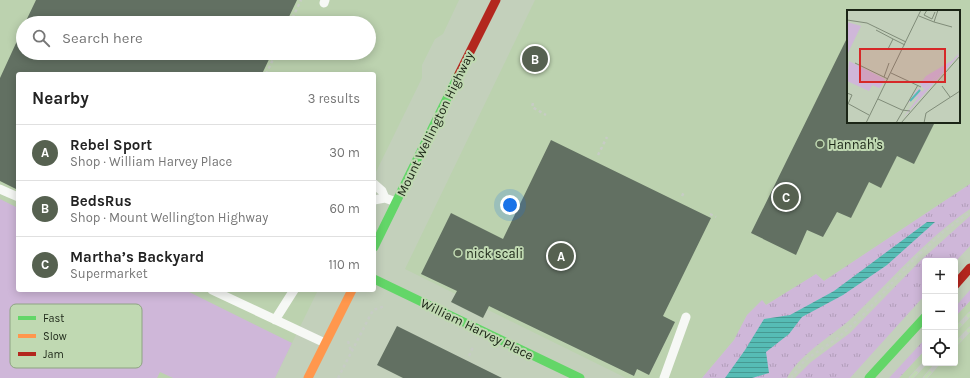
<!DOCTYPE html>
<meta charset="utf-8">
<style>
body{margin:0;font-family:Karla,sans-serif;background:#f2f2f2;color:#222}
.controls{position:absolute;right:12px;bottom:12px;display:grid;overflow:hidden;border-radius:4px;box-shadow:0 2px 10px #0003}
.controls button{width:36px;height:36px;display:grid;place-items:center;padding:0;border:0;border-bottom:1px solid #e0e0e0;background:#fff;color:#222;font:20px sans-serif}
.you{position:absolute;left:510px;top:205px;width:14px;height:14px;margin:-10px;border:3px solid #fff;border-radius:50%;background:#1a73e8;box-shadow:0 0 0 6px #1a73e833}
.badge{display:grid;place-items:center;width:26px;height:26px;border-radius:50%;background:#566150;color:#fff;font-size:13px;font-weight:700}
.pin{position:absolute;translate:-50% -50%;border:2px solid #fff;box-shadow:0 1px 4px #0006}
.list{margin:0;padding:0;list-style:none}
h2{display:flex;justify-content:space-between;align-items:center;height:52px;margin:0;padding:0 16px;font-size:17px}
h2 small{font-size:13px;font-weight:400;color:#767676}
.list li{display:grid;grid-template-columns:26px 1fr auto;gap:12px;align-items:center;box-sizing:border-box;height:56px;padding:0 16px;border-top:1px solid #e0e0e0}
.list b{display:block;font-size:15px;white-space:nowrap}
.list p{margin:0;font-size:13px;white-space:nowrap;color:#767676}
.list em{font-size:13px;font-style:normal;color:#767676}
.icon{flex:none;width:22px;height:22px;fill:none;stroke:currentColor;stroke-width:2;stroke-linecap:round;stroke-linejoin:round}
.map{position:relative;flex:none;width:970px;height:378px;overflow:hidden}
.search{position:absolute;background:#fff;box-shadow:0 2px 10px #0003;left:16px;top:16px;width:360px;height:44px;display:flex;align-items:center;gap:10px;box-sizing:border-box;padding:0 14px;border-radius:22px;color:#767676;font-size:15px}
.panel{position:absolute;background:#fff;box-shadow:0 2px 10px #0003;left:16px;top:72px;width:360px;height:220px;border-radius:4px}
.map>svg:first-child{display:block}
.built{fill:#bcd2af;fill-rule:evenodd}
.grass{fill:url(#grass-tufts)}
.park{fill:#cfb7d9}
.water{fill:url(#water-rules)}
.building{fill:#627062}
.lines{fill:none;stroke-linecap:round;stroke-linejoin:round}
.path{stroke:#c7ccc5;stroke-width:2.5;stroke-dasharray:3 3;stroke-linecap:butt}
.lane{stroke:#f6f8f5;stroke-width:9}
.fast{stroke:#63d668;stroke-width:9}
.slow{stroke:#ff974d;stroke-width:9}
.jam{stroke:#b3261e;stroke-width:9}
.rail-casing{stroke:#c7cbc5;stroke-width:4.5}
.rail{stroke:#c0d9b2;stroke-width:3;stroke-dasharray:9;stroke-linecap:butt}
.poi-dot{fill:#566150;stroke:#c0d9b2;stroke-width:1.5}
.labels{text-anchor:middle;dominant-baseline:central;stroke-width:4;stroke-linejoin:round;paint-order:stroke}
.street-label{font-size:13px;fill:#1b2516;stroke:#c0d9b2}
.poi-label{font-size:13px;fill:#1b2516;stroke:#c0d9b2;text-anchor:start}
.inset-river{fill:none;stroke:#56bcb5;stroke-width:2}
.inset-road{fill:none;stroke:#808c79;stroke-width:1}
.view{fill:#d62828;fill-opacity:0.15;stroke:#d62828;stroke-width:2}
.inset-edge{fill:none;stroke:#1b2516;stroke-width:2}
.key{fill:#c0d9b2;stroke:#8ea383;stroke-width:1}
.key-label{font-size:11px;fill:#1b2516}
</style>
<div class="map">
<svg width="970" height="378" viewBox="0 0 970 378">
<defs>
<pattern id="grass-tufts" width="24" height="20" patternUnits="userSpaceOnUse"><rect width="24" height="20" fill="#cfb7d9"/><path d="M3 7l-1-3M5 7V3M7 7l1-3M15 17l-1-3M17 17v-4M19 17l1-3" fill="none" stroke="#b19dba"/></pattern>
<pattern id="water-rules" width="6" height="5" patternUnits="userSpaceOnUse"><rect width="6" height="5" fill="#56bcb5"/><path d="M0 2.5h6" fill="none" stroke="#469992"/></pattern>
</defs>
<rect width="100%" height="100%" fill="#c3d0bb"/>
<path class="built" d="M 0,0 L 459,0 L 443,34 L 435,39 L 422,65 L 422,78 L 374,176 L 374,74 L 18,74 L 18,290 L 318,290 L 275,378 L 0,378 ZM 23,23 L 369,23 L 369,53 L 23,53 Z
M 535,0 L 970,0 L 970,184 L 824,281 L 816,274 L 766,305 L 763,301 L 747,315 L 734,340 L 702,378 L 626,378 L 405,269 ZM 848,11 L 959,11 L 959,122 L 848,122 Z
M 970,301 L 970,378 L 899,378 L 925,350 L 925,363 L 955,363 L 955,317 Z"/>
<path class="grass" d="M 970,184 L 970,209 C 927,238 893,278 856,314 C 835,335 802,351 787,378 L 702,378 L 734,340 L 747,315 L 762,300 L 766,305 L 816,274 L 824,281 Z
M 970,216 L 970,246 L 955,262 L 925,261 L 925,295 L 850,378 L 795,378 L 811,362 L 850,333 L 920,261 Z
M 970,290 L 970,301 L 955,317 L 955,307 Z
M 925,339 L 925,350 L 899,378 L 889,378 Z"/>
<path class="park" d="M 0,199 L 18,208 L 18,290 L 185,290 L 292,343 L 275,378 L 173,378 L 160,372 L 157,378 L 0,378 Z"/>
<path class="water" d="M 927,222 L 935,222 L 887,265 L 843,295 L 802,317 L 789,334 L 766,352 L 769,373 L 752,378 L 725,378 L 745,350 L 764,319 L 790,315 L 834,291 Z"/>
<path class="building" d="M 36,0 L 297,0 L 286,23 L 25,23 Z
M 23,28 L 23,53 L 272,53 L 262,74 L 18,74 L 18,190 L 0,181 L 0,78 Z
M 848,36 L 848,122 L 935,122 L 914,164 L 897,156 L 881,188 L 869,182 L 851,218 L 837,212 L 823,237 L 807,230 L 796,255 L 751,233 Z
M 551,140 L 711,218 L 663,316 L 675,322 L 649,375 L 637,369 L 634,376 L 489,306 L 483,318 L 451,302 L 457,291 L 421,274 L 451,213 L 503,239 Z
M 397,326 L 502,378 L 403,378 L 377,365 Z"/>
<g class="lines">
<path class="path" d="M 290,23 L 301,0
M 266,74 L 276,53
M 533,103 L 532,107 L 546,115
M 598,155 L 607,137
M 682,196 L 684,192
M 710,214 L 716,217
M 348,341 L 351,351
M 469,356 L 473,347
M 338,378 L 373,310 L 385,306
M 791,378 L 805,360 L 838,338 L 865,313 L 910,263 L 943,232 L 970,212"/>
<path class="lane" d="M 324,3 L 325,0
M 374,184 L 382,191 L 385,198
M 0,189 L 18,197
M 374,200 L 385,198 L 396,202
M 212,290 L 325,343
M 275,320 L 294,290
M 664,378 L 686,317"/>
<path class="fast" d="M 374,247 L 459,74
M 374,279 L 580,378
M 869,378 L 925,317"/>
<path class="slow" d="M 308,378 L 352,290"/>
<path class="jam" d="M 459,74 L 496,0
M 955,285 L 970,268"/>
<g class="rail-casing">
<path id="rail" d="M 955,330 L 970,314
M 955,345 L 970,329
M 911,378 L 925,363
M 925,378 L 938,363"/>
</g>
<use href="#rail" class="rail"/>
</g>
<g class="poi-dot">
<circle cx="820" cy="144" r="4"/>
<circle cx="458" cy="253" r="4"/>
</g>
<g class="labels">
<g class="street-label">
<text transform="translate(435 124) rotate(-64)">Mount Wellington Highway</text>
<text transform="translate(477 329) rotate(26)">William Harvey Place</text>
</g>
<g class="poi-label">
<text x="828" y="144">Hannah's</text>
<text x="466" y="253">nick scali</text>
</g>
</g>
<g transform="translate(847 10)">
<rect width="113" height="113" fill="#c3d0bb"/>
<path d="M 113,42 L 110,46 L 113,44 L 56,108 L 73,85 L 61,93 L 69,81 L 72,78 L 75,82 L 98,58 L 77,79 L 73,74 L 79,66 L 106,50 Z" fill="#cfb7d9"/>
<path d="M 0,12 L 14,16 L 0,45 ZM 2,51 L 38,69 L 35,75 L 32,78 L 25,75 L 22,81 L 0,71 Z" fill="#cfb7d9"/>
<path class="inset-river" d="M 63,91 L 73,80"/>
<path class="inset-road" d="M 80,0 L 77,5 L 85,9 L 88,2M 72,6 L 87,12 L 91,0M 0,10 L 20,13 L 59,32M 87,12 L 105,17M 29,20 L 46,29M 41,39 L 46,29 L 58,35M 8,53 L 41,69M 44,63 L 74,77M 37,67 L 42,53M 95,76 L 103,87M 0,83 L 5,85 L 1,94M 31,89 L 55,100 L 63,101M 0,93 L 22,105M 19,113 L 74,0M 49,113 L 71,75M 54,113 L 113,46M 77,113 L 79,103 L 113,81"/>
<path class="view" d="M 13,39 L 98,39 L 98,72 L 13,72 Z"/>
<rect width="113" height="113" class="inset-edge"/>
</g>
<rect x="10" y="304" width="132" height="64" rx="6" class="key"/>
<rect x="18" y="316" width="18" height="4" fill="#63d668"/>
<rect x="18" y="334" width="18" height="4" fill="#ff974d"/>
<rect x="18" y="352" width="18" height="4" fill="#b3261e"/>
<g class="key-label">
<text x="43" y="322">Fast</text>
<text x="43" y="340">Slow</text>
<text x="43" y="358">Jam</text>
</g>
</svg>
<div class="controls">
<button>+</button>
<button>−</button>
<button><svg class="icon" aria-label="locate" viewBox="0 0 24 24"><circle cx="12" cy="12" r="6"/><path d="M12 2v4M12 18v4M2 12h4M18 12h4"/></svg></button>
</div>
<div class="you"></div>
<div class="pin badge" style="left:561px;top:256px">A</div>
<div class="pin badge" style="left:535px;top:59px">B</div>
<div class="pin badge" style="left:786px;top:197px">C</div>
<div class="search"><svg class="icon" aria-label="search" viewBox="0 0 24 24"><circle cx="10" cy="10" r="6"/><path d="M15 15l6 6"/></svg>Search here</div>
<section class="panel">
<h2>Nearby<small>3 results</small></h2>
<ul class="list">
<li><span class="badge">A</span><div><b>Rebel Sport</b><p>Shop · William Harvey Place</p></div><em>30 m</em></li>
<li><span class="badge">B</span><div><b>BedsRus</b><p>Shop · Mount Wellington Highway</p></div><em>60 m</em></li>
<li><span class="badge">C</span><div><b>Martha’s Backyard</b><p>Supermarket</p></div><em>110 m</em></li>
</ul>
</section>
</div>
